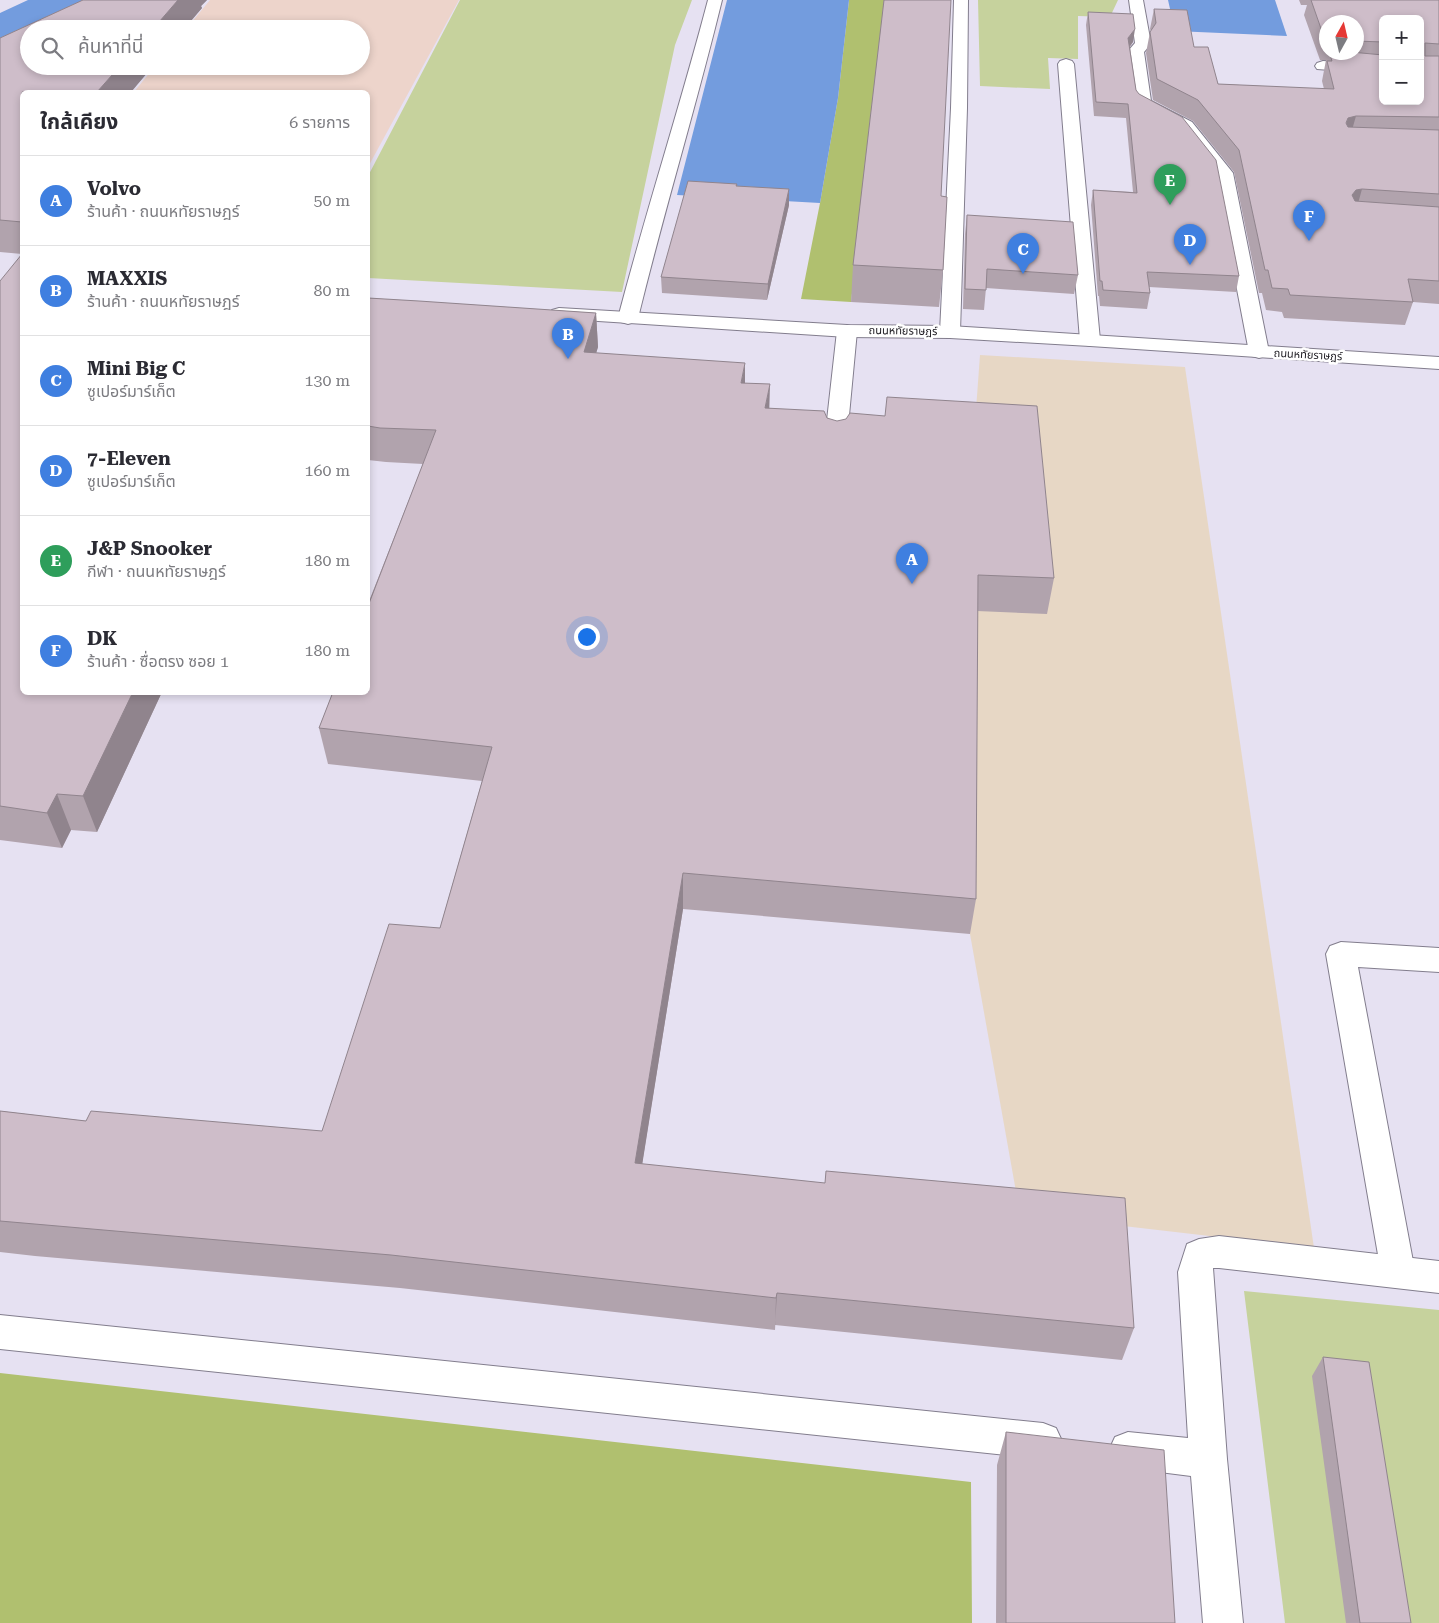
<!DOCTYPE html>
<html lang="th">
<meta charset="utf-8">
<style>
body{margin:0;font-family:"Roboto Serif","Noto Sans Thai",serif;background:#f2f2f3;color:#2b2b33}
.controls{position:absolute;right:15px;top:15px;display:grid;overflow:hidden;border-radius:8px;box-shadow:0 2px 8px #0003}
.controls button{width:45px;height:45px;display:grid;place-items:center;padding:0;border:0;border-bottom:1px solid #e1e1e2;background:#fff;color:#2b2b33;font:25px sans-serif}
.compass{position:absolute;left:1319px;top:15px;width:45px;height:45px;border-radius:50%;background:#fff;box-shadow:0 2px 8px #0003;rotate:8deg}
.you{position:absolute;left:586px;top:636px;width:18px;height:18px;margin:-12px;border:4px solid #fff;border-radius:50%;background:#1a73e8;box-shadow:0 0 0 8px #1a73e833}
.badge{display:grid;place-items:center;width:32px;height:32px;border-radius:50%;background:#ea580c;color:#fff;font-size:16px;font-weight:700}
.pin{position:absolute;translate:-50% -41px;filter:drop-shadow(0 1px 2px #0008)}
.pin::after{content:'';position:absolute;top:26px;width:18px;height:15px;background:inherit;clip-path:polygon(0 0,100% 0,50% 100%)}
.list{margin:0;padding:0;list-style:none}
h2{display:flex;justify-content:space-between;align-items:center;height:65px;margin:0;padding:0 20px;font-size:21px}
h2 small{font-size:16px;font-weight:400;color:#7c7c81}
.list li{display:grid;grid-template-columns:32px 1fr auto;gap:15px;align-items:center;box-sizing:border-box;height:90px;padding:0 20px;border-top:1px solid #e1e1e2}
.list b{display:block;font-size:19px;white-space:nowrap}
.list p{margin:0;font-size:16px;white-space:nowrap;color:#7c7c81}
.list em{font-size:16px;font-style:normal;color:#7c7c81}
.icon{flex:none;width:28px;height:28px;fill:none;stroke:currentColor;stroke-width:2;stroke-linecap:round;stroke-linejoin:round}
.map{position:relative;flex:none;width:1439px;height:1623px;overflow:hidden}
.search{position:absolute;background:#fff;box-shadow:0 2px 8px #0003;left:20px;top:20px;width:350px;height:55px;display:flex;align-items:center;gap:12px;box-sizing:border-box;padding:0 18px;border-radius:28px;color:#7c7c81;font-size:19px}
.panel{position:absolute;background:#fff;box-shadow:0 2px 8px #0003;left:20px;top:90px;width:350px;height:605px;border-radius:8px}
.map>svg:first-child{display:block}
.commercial{fill:#edd4cb}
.industrial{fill:#e7d7c5}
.green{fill:#c6d29d}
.forest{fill:#b0c06f}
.water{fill:#739cde}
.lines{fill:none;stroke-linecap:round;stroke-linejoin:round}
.lane-casing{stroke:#827d8d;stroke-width:2}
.street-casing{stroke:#827d8d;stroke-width:2}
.secondary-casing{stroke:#827d8d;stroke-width:2}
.lane{fill:#fff;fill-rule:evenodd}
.street{fill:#fff;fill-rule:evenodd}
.secondary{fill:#fff;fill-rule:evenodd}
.wall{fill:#b1a3ad;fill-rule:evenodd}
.shaded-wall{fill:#90848d}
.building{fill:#cebdc9;stroke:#90848d}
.labels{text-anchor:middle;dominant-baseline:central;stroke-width:5;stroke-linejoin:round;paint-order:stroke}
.far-street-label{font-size:11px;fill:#1c1a20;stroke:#fff}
</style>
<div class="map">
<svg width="1439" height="1623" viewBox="0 0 1439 1623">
<rect width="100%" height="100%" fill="#e6e1f2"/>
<path class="commercial" d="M 210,0 L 459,0 L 368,167 L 368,92 L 134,92 L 155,66 L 361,66 L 361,29 L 186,29 Z"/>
<path class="industrial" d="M 980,355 L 1185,367 L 1314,1248 L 1020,1214 L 970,934 L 974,437 Z"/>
<path class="green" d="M 460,0 L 692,0 L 675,45 L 622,292 L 368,278 L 368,176 Z
M 978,0 L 1118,0 L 1110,17 L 1078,16 L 1078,59 L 1048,58 L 1050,89 L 980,86 Z
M 1244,1291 L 1439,1310 L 1439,1623 L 1285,1623 Z"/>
<path class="forest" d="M 849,0 L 885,0 L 851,302 L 801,299 L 820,203 L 838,98 Z
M 0,1373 L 971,1482 L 972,1623 L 0,1623 Z"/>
<path class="water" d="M 28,0 L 150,0 L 29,29 L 0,61 L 0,13 Z
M 727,0 L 849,0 L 838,98 L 820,203 L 677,195 Z
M 1168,0 L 1275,0 L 1287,36 L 1175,31 Z"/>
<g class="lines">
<g class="lane-casing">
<path id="lane" d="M 1129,0 L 1143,0 L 1151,44 L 1144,52 L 1151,101 L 1192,122 L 1233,173 L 1269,352 L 1266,356 L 1259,358 L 1252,356 L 1249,352 L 1215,174 L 1180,130 L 1137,106 L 1135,103 L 1128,51 L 1135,43 Z
M 1066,59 L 1072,61 L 1074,64 L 1100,340 L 1097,344 L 1090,346 L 1083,344 L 1080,340 L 1058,64 L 1060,61 Z
M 847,325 L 854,327 L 857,331 L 846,447 L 843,452 L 835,454 L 827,452 L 824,447 L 837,331 L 840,327 Z
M 1341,942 L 1439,948 L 1439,972 L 1358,967 L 1415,1272 L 1410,1283 L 1398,1288 L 1386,1283 L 1381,1272 L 1326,954 L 1330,946 Z"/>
</g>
<g class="street-casing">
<path id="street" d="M 708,0 L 722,0 C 696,107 664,211 638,318 L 635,322 L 628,324 L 621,322 L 618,318 C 646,211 680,107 708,0 Z
M 954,0 L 968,0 L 967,108 L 960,332 L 957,336 L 950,338 L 943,336 L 940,332 L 951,108 Z
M 1323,61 L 1383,64 L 1383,74 L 1317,69 L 1315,66 L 1317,63 Z
M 1219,1236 L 1439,1261 L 1439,1293 L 1219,1268 L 1213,1268 L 1227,1459 L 1243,1623 L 1203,1623 L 1191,1476 L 1128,1468 L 1115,1463 L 1109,1450 L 1115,1437 L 1128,1432 L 1188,1438 L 1178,1272 L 1187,1244 L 1199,1239 Z
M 0,1315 L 1043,1423 L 1056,1428 L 1062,1441 L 1056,1454 L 1043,1459 L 0,1349 Z"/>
</g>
<g class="secondary-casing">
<path id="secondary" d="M 559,308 L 847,325 L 950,326 L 1439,357 L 1439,369 L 1090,346 L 950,338 L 847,337 L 552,318 L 549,314 L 552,310 Z"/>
</g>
<use href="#lane" class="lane"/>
<use href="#street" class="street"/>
<use href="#secondary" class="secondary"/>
</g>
<path class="wall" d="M 83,0 L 207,0 L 201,6 L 202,8 L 184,29 L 29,29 L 153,66 L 131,92 L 22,92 L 22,254 L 0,252 L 0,38 Z
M 1299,0 L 1439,0 L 1439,304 L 1413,302 L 1405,325 L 1284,318 L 1282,312 L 1266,310 L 1262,293 L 1259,293 L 1234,172 L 1193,121 L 1153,100 L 1146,53 L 1150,32 L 1151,31 L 1150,29 L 1154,9 L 1194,47 L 1218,84 L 1324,89 L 1322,81 L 1326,60 L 1320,60 L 1304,15 L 1307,5 L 1301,5 ZM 1383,19 L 1420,101 L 1383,101 ZM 1326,22 L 1356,22 L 1356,52 L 1326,52 Z
M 1088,12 L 1133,42 L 1130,47 L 1136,90 L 1239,276 L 1236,292 L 1149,287 L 1150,293 L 1147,309 L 1100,306 L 1099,296 L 1098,296 L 1091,205 L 1093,190 L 1133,192 L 1126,118 L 1094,116 L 1086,25 Z
M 737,184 L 737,186 L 789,205 L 767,300 L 662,293 L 661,277 Z
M 941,196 L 943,270 L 939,307 L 851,302 L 853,265 Z
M 967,215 L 1078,275 L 1074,294 L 986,288 L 984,310 L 963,309 L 965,234 Z
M 0,281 L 22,692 L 162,692 L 97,832 L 71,830 L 62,848 L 0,840 Z
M 368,298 L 596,313 L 598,347 L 596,353 L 745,383 L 769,408 L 827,418 L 1054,578 L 1047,614 L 977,611 L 976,899 L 970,934 L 683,909 L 642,1164 L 1134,1328 L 1122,1360 L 775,1325 L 775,1330 L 400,1288 L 35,1256 L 0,1252 L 0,1111 L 86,1121 L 322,1131 L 440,928 L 482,781 L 328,764 L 319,728 L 423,464 L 386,462 L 368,460 Z
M 1323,1357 L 1411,1623 L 1346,1623 L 1312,1376 Z
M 1006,1432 L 1175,1623 L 996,1623 L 997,1465 Z"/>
<path class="shaded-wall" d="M 178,0 L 207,0 L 201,6 L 202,8 L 184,29 L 153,29 Z
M 1135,29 L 1133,42 L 1126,51 L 1128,38 Z
M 120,66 L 153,66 L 131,92 L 97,92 Z
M 1356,116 L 1350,137 L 1340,145 L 1348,118 Z
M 789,189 L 789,205 L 767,300 L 768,284 Z
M 1362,189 L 1356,211 L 1352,195 L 1356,190 Z
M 596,313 L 598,347 L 586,386 L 584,352 Z
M 745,363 L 745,397 L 741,383 Z
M 770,384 L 769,419 L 765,408 Z
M 133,692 L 162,692 L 97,832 L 83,796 Z
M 57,794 L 71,830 L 62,848 L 47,813 Z
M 683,873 L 683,909 L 637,1197 L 635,1163 Z
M 777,1293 L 775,1325 L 775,1330 L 776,1298 Z"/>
<path class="building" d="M 83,0 L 178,0 L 153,29 L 29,29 L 29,66 L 120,66 L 97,92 L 22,92 L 22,222 L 0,220 L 0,38 Z
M 884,0 L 951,0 L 941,196 L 947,197 L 943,270 L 853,265 Z
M 1311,0 L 1439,0 L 1439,44 L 1425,43 L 1425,56 L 1439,56 L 1439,117 L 1356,116 L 1348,118 L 1346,123 L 1348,127 L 1439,130 L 1439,194 L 1362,189 L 1356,190 L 1352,195 L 1355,201 L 1439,207 L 1439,281 L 1408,279 L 1413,302 L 1290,295 L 1288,289 L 1272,288 L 1268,270 L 1265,270 L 1239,150 L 1198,100 L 1157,79 L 1150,32 L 1156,23 L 1154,9 L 1187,10 L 1194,47 L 1208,47 L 1218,84 L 1334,89 L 1327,61 L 1332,61 L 1329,52 L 1351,52 L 1383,55 L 1383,101 L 1420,101 L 1420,19 L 1383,19 L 1383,42 L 1356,41 L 1356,22 L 1326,22 L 1326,40 L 1325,40 Z
M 1088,12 L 1133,14 L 1135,29 L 1128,38 L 1136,90 L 1139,94 L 1182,117 L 1216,160 L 1239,276 L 1147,272 L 1150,293 L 1103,290 L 1102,281 L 1100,281 L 1093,190 L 1137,193 L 1128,104 L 1096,102 Z
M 688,181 L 737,184 L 736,186 L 789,189 L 768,284 L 661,277 Z
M 967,215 L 1073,222 L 1078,275 L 987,269 L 986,290 L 965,289 Z
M 22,254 L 22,692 L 133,692 L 83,796 L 57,794 L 47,813 L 0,806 L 0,281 Z
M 368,298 L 419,301 L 596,313 L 584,352 L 745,363 L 741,383 L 770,384 L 765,408 L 824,411 L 827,418 L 837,421 L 846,419 L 850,413 L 885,416 L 887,397 L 1037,406 L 1054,578 L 978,575 L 976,899 L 683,873 L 635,1163 L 825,1183 L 826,1171 L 1125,1198 L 1134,1328 L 777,1293 L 776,1298 L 391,1255 L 0,1221 L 0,1111 L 86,1121 L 91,1111 L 322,1131 L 389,924 L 440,928 L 492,747 L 319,728 L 333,692 L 368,692 L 368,606 L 436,430 L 380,428 L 368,426 Z
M 1323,1357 L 1369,1362 L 1411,1623 L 1360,1623 Z
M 1006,1432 L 1164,1450 L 1175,1623 L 1006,1623 Z"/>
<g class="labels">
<g class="far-street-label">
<text transform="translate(903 331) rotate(1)">ถนนหทัยราษฎร์</text>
<text transform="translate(1308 355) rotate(3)">ถนนหทัยราษฎร์</text>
</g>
</g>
</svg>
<div class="controls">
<button>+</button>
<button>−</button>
</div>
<svg class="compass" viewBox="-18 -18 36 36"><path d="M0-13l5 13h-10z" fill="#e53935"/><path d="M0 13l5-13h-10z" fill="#7c7c81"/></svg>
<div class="you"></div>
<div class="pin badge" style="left:912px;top:584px;background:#3f7fe0">A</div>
<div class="pin badge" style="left:568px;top:359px;background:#3f7fe0">B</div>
<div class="pin badge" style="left:1023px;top:274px;background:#3f7fe0">C</div>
<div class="pin badge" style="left:1190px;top:265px;background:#3f7fe0">D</div>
<div class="pin badge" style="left:1170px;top:205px;background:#2e9e5b">E</div>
<div class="pin badge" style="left:1309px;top:241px;background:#3f7fe0">F</div>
<div class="search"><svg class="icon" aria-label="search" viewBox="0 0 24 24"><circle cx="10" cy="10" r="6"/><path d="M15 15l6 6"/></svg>ค้นหาที่นี่</div>
<section class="panel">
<h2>ใกล้เคียง<small>6 รายการ</small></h2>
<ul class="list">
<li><span class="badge" style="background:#3f7fe0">A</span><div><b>Volvo</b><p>ร้านค้า · ถนนหทัยราษฎร์</p></div><em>50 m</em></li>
<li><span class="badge" style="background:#3f7fe0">B</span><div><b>MAXXIS</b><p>ร้านค้า · ถนนหทัยราษฎร์</p></div><em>80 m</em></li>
<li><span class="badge" style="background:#3f7fe0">C</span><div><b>Mini Big C</b><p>ซูเปอร์มาร์เก็ต</p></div><em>130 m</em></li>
<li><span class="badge" style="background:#3f7fe0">D</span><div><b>7-Eleven</b><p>ซูเปอร์มาร์เก็ต</p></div><em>160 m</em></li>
<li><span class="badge" style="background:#2e9e5b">E</span><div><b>J&amp;P Snooker</b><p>กีฬา · ถนนหทัยราษฎร์</p></div><em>180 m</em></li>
<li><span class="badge" style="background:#3f7fe0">F</span><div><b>DK</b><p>ร้านค้า · ซื่อตรง ซอย 1</p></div><em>180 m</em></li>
</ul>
</section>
</div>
